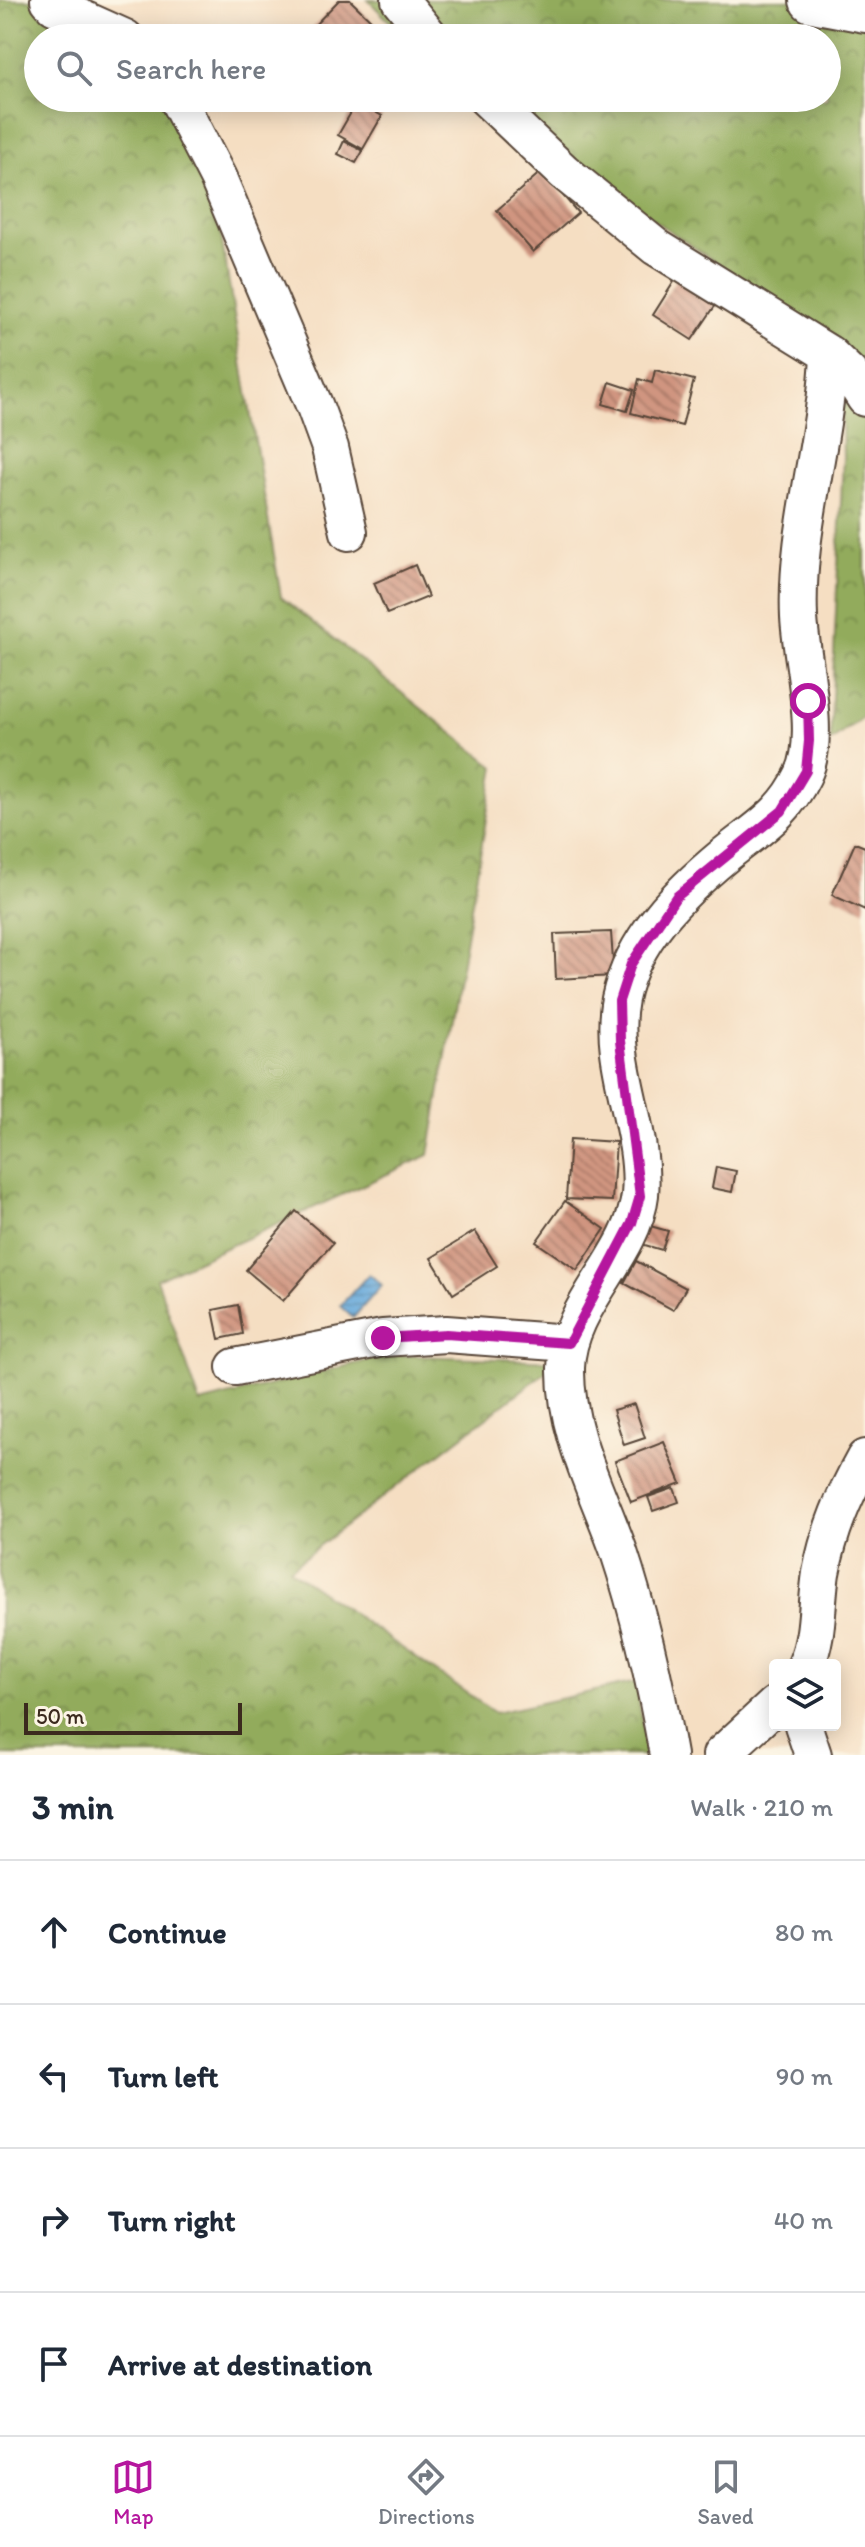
<!DOCTYPE html>
<meta charset="utf-8">
<style>
body{margin:0;font-family:Itim,sans-serif;background:#f6f6f7;color:#1f2937}
.controls{position:absolute;right:24px;bottom:24px;display:grid;overflow:hidden;border-radius:8px;box-shadow:0 4px 20px #0003}
.controls button{width:72px;height:72px;display:grid;place-items:center;padding:0;border:0;border-bottom:2px solid #e0e1e3;background:#fff;color:#1f2937;font:40px sans-serif}
.scale{position:absolute;left:24px;bottom:20px;width:218px;box-sizing:border-box;padding-left:8px;border:4px solid #3b2a1e;border-top:0;font-size:22px;line-height:28px;white-space:nowrap;color:#3b2a1e;-webkit-text-stroke:6px #fcf5e5;paint-order:stroke}
.stop{position:absolute;width:24px;height:24px;margin:-18px;border:6px solid #b5179e;border-radius:50%;background:#fff}
.stop.end{background:#b5179e;border-color:#fff;box-shadow:0 2px 8px #0008}
.list{margin:0;padding:0;list-style:none}
h2{display:flex;justify-content:space-between;align-items:center;height:104px;margin:0;padding:0 32px;font-size:34px}
h2 small{font-size:26px;font-weight:400;color:#747a83}
.list li{display:grid;grid-template-columns:52px 1fr auto;gap:24px;align-items:center;box-sizing:border-box;height:144px;padding:0 32px;border-top:2px solid #e0e1e3}
.list b{display:block;font-size:30px;white-space:nowrap}
.list em{font-size:26px;font-style:normal;color:#747a83}
.icon{flex:none;width:44px;height:44px;fill:none;stroke:currentColor;stroke-width:2;stroke-linecap:round;stroke-linejoin:round}
.map{position:relative;flex:none;width:865px;height:1755px;overflow:hidden}
.search{position:absolute;background:#fff;box-shadow:0 4px 20px #0003;left:24px;right:24px;top:24px;height:88px;display:flex;align-items:center;gap:20px;box-sizing:border-box;padding:0 28px;border-radius:44px;color:#747a83;font-size:30px}
.sheet{height:680px;background:#fff}
nav{display:flex;justify-content:space-around;align-items:center;box-sizing:border-box;height:112px;border-top:2px solid #e0e1e3;background:#fff;font-size:22px;color:#747a83}
nav a{display:grid;justify-items:center;gap:4px}
nav .on{color:#b5179e}
.map>svg:first-child{display:block}
.forest{fill:url(#forest-crowns);stroke:#666a3d;stroke-width:2}
.water{fill:url(#water-rules);stroke:#506a7c;stroke-width:2}
.building{fill:url(#building-back-hatch)}
.lines{fill:none;stroke-linecap:round;stroke-linejoin:round}
.minor-casing{stroke:#574537;stroke-width:40}
.tertiary-casing{stroke:#574537;stroke-width:48}
.minor{stroke:#fff;stroke-width:36}
.tertiary{stroke:#fff;stroke-width:44}
.route{stroke:#b5179e;stroke-width:10}
</style>
<div class="map">
<svg width="865" height="1755" viewBox="0 0 865 1755">
<defs>
<pattern id="forest-crowns" width="20" height="18" patternUnits="userSpaceOnUse" patternTransform="scale(2)"><rect width="20" height="18" fill="#92ab5c"/><path d="M2 6a3 3 0 1 1 6 0M12 15a3 3 0 1 1 6 0" fill="none" stroke="#788b4b"/></pattern>
<pattern id="water-rules" width="6" height="5" patternUnits="userSpaceOnUse" patternTransform="scale(2)"><rect width="6" height="5" fill="#66a9db"/><path d="M0 2.5h6" fill="none" stroke="#558ab1"/></pattern>
<pattern id="building-back-hatch" width="6" height="6" patternUnits="userSpaceOnUse" patternTransform="scale(2)"><rect width="6" height="6" fill="#d09580"/><path d="M-1 5l2 2M0 0l6 6M5-1l2 2" fill="none" stroke="#aa7a68"/></pattern>
</defs>
<rect width="100%" height="100%" fill="#fcf5e5"/>
<filter id="ink" filterUnits="userSpaceOnUse"><feTurbulence type="fractalNoise" baseFrequency=".0125" numOctaves="2"/><feDisplacementMap in="SourceGraphic" scale="16" xChannelSelector="R" yChannelSelector="G"/><feConvolveMatrix kernelMatrix="1 2 1 2 8 2 1 2 1" color-interpolation-filters="sRGB"/></filter>
<filter id="wash" filterUnits="userSpaceOnUse"><feTurbulence type="fractalNoise" baseFrequency=".006" numOctaves="4" result="noise"/><feDisplacementMap in="SourceGraphic" scale="32" xChannelSelector="R" yChannelSelector="G"/><feGaussianBlur stdDeviation="1.8" result="paint"/><feColorMatrix in="noise" values="0 0 0 0 0 0 0 0 0 0 0 0 0 0 0 0 0 1.4 0 .05"/><feComposite in="paint" operator="in"/></filter>
<g filter="url(#wash)">
<rect width="100%" height="100%" fill="#f5dec2"/>
<path class="forest" d="M 0,0 L 65,0 L 100,38 L 38,38 L 38,98 L 173,98 L 202,121 L 281,597 L 495,767 L 429,1155 L 157,1279 L 200,1403 L 389,1355 L 560,1361 L 289,1569 L 495,1713 L 636,1682 L 647,1755 L 0,1755 Z
M 368,0 L 865,0 L 865,715 L 830,742 L 843,457 L 840,347 L 475,98 L 827,98 L 827,38 L 406,38 Z"/>
<path class="water" d="M 369,1274 L 382,1285 L 353,1318 L 340,1306 Z"/>
<g id="blocks">
<path class="building" d="M 339,0 L 350,0 L 376,25 L 363,38 L 314,38 L 308,32 Z
M 357,102 L 382,116 L 363,149 L 338,135 Z
M 344,141 L 363,151 L 356,163 L 338,154 Z
M 542,171 L 578,213 L 533,252 L 497,210 Z
M 677,277 L 717,303 L 692,340 L 653,315 Z
M 655,370 L 694,380 L 682,426 L 631,413 L 639,379 L 652,383 Z
M 610,382 L 634,390 L 627,411 L 603,404 Z
M 415,565 L 428,597 L 387,614 L 374,583 Z
M 855,843 L 865,847 L 865,910 L 832,895 Z
M 611,932 L 614,976 L 556,979 L 554,934 Z
M 570,1139 L 616,1142 L 612,1201 L 566,1199 Z
M 716,1167 L 736,1171 L 732,1192 L 712,1188 Z
M 565,1201 L 605,1229 L 577,1270 L 536,1242 Z
M 296,1211 L 333,1243 L 283,1301 L 246,1270 Z
M 643,1224 L 668,1231 L 662,1250 L 638,1243 Z
M 475,1231 L 497,1266 L 453,1294 L 431,1258 Z
M 636,1261 L 686,1288 L 673,1310 L 624,1283 Z
M 238,1305 L 243,1334 L 219,1339 L 213,1310 Z
M 634,1404 L 645,1438 L 624,1445 L 613,1410 Z
M 664,1442 L 681,1483 L 631,1502 L 615,1461 Z
M 674,1488 L 679,1502 L 653,1511 L 648,1497 Z"/>
</g>
</g>
<g filter="url(#ink)">
<use href="#blocks" fill-opacity="0" stroke="#574537" stroke-width="2"/>
<g class="lines">
<g class="minor-casing">
<path id="minor" d="M 49,0 L 54,6 L 125,38
M 400,0 L 431,38
M 177,98 L 218,178 L 315,407 L 330,448 L 349,532
M 486,98 L 564,172 L 656,247 L 829,354 L 849,373 L 865,398
M 235,1367 L 383,1338 L 446,1334 L 569,1343
M 806,1665 C 819,1635 816,1605 821,1573 C 829,1530 844,1496 865,1458
M 803,1725 L 813,1755
M 668,1755 C 656,1686 640,1615 618,1549 C 597,1490 565,1432 566,1368 C 567,1305 633,1257 640,1195 C 646,1130 607,1063 620,999 C 633,938 679,893 725,855 C 758,828 784,815 803,775 C 822,736 801,660 799,617 C 795,529 826,442 829,354
M 721,1755 L 775,1705"/>
</g>
<g class="tertiary-casing">
<path id="tertiary" d="M 812,0 L 865,10"/>
</g>
<use href="#minor" class="minor"/>
<use href="#tertiary" class="tertiary"/>
</g>
</g>
<g class="lines" filter="url(#ink)">
<path class="route" d="M 383,1338 L 446,1334 L 569,1343 L 632,1223 L 640,1196 L 620,1041 L 619,1001 L 631,964 L 676,897 L 782,811 L 806,771 L 809,741 L 808,701"/>
</g>
</svg>
<div class="controls">
<button><svg class="icon" aria-label="layers" viewBox="0 0 24 24"><path d="M12 4l9 5-9 5-9-5zM3 14l9 5 9-5"/></svg></button>
</div>
<div class="scale">50 m</div>
<div class="stop" style="left:808px;top:701px"></div>
<div class="stop end" style="left:383px;top:1338px"></div>
<div class="search"><svg class="icon" aria-label="search" viewBox="0 0 24 24"><circle cx="10" cy="10" r="6"/><path d="M15 15l6 6"/></svg>Search here</div>
</div>
<section class="sheet">
<h2>3 min<small>Walk · 210 m</small></h2>
<ul class="list">
<li><svg class="icon" aria-label="ahead" viewBox="0 0 24 24"><path d="M12 20V5M6 11l6-6 6 6"/></svg><div><b>Continue</b></div><em>80 m</em></li>
<li><svg class="icon" aria-label="left" viewBox="0 0 24 24"><path d="M17 20v-9H6M10 6l-5 5 5 5"/></svg><div><b>Turn left</b></div><em>90 m</em></li>
<li><svg class="icon" aria-label="right" viewBox="0 0 24 24"><path d="M7 20v-9h11M14 6l5 5-5 5"/></svg><div><b>Turn right</b></div><em>40 m</em></li>
<li><svg class="icon" aria-label="arrive" viewBox="0 0 24 24"><path d="M6 21V4h12l-3 4 3 4H6"/></svg><div><b>Arrive at destination</b></div></li>
</ul>
</section>
<nav>
<a class="on"><svg class="icon" aria-label="map" viewBox="0 0 24 24"><path d="M3 6l6-2 6 2 6-2v14l-6 2-6-2-6 2zM9 4v14M15 6v14"/></svg>Map</a>
<a><svg class="icon" aria-label="directions" viewBox="0 0 24 24"><path d="M12 3l9 9-9 9-9-9zM9 14v-3h6M13 9l2 2-2 2"/></svg>Directions</a>
<a><svg class="icon" aria-label="saved" viewBox="0 0 24 24"><path d="M7 4h10v16l-5-4-5 4z"/></svg>Saved</a>
</nav>
